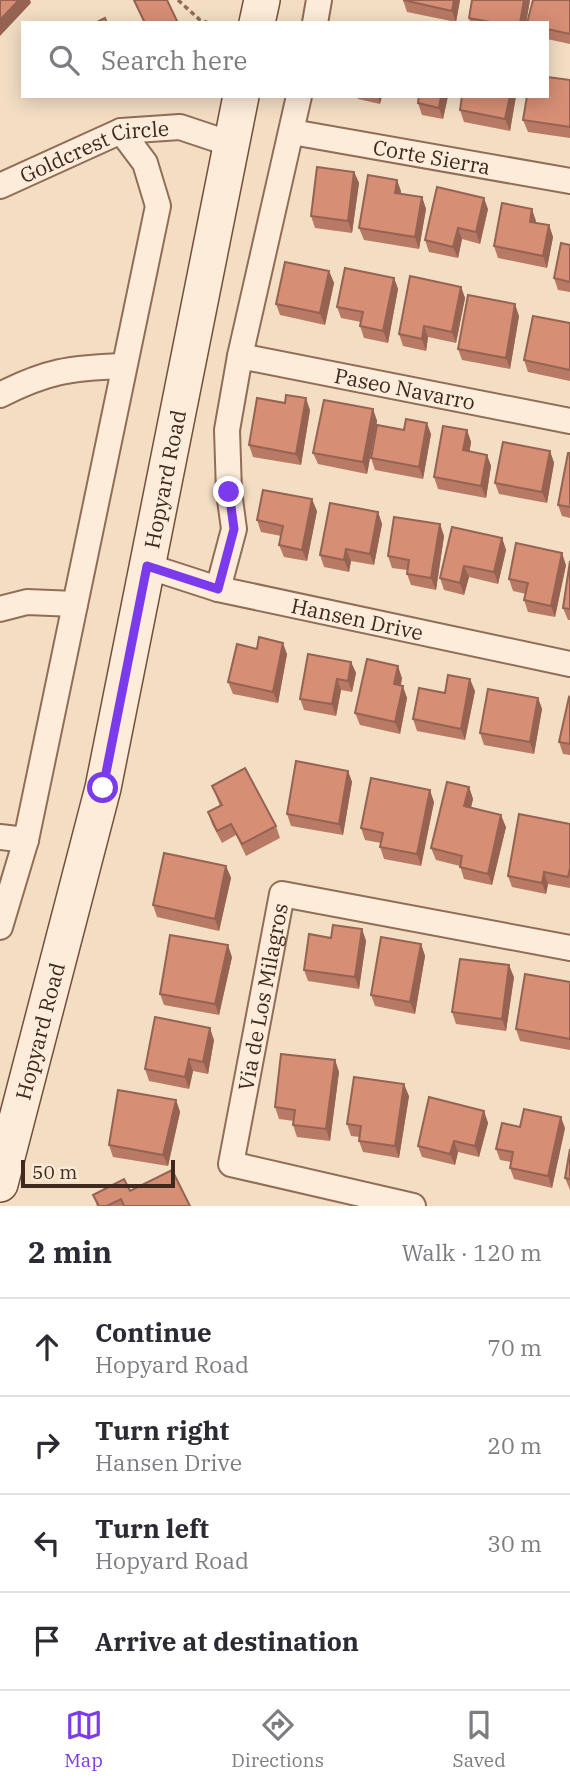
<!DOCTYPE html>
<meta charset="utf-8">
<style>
body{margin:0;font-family:"IBM Plex Serif",serif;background:#f7f7f7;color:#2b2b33}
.scale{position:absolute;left:21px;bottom:18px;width:154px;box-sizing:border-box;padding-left:7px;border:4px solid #3f281d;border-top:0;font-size:19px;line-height:24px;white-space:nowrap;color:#3f281d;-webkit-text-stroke:5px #fae9d5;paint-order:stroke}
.stop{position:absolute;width:21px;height:21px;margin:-16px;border:5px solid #7c3aed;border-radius:50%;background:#fff}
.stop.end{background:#7c3aed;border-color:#fff;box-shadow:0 2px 7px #0008}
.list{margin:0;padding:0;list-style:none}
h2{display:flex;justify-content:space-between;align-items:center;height:91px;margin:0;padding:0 28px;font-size:30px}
h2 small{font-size:23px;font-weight:400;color:#7c7c81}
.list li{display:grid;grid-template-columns:46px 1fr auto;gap:21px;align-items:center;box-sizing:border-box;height:98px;padding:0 28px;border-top:2px solid #e1e1e2}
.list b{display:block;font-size:26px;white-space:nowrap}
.list p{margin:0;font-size:23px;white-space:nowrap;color:#7c7c81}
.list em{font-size:23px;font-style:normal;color:#7c7c81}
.icon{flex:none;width:38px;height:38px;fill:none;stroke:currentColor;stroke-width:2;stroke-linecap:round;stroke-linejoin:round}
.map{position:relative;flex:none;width:570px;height:1206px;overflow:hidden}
.search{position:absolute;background:#fff;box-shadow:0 4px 18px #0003;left:21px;right:21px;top:21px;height:77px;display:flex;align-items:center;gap:18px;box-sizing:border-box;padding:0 24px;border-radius:0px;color:#7c7c81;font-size:26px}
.sheet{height:483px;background:#fff}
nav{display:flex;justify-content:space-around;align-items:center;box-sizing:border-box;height:98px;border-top:2px solid #e1e1e2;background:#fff;font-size:19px;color:#7c7c81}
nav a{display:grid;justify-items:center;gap:4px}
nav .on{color:#7c3aed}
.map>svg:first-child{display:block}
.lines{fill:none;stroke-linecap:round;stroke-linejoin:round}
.street-casing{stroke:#916d58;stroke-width:28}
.secondary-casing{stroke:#724e3b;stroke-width:38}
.path{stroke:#916d58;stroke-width:3.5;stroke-dasharray:5 3.5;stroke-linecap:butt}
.street{stroke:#fcecd9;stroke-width:24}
.secondary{stroke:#fcecd9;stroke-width:35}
.wall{fill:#b87a65}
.shaded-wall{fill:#966352}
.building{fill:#d68e75;stroke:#966352;stroke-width:2}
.route{stroke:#7c3aed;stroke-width:9}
.labels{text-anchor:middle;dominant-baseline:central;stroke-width:5;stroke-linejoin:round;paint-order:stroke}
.street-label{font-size:21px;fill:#3f281d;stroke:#fae9d5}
</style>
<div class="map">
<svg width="570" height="1206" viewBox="0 0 570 1206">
<rect width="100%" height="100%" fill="#f3dec4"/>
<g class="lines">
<g class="street-casing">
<g id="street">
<path d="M 315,23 L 319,0"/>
<path id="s1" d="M 292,132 L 570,181"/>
<path id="s2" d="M 0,186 L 121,131 L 180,127 L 231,144"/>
<path id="s3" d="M 240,356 L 570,421"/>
<path d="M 0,395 C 47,371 70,368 122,366"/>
<path id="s4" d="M 147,566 L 218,589 L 570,664"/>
<path d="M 218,589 L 234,529 L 229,492 L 227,430 L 240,356 L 299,96"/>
<path d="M 0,609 L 27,602 L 75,604"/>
<path d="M 0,837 L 26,840"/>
<path d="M 0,927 L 26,840 L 158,206 L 145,163 L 121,131"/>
<path id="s5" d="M 413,1206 L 231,1164 L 282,894 L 570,948"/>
</g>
</g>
<g class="secondary-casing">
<g id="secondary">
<path d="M 257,23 L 262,0"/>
<path id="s6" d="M 0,1184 L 103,788 L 241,96"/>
</g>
</g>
<path class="path" d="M 178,0 L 200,20 L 209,23"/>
<use href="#street" class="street"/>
<use href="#secondary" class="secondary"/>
</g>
<path class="wall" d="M 133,0 L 178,23 L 144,23 Z
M 403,0 L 460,0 L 456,22 L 407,12 Z
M 472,0 L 530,0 L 526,23 L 470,23 L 469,18 Z
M 570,0 L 570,44 L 547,39 L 547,23 Z
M 570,80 L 570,138 L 528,132 L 523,120 Z
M 357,96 L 382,96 L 380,104 L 358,99 Z
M 415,96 L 448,96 L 443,119 L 422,115 L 418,103 L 419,97 Z
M 516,96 L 510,131 L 464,122 L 460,110 Z
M 354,172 L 359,183 L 352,233 L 315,228 L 311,216 Z
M 401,191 L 401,194 L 422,197 L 426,209 L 419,249 L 364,240 L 359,228 Z
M 488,209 L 480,244 L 462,239 L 458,258 L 429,252 L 425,240 Z
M 536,221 L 536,223 L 549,225 L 553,237 L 547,268 L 498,258 L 494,246 Z
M 570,245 L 570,292 L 558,290 L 554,278 Z
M 329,271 L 334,283 L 325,325 L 280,315 L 276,304 Z
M 394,278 L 398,289 L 388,343 L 364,338 L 360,326 L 361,322 L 341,318 L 337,307 Z
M 461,287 L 465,298 L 456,343 L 428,337 L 426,351 L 403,346 L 399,334 Z
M 519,316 L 510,369 L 462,360 L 458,349 Z
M 570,323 L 570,381 L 528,372 L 524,360 Z
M 373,409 L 377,421 L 367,474 L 318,464 L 313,453 Z
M 310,410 L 301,465 L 253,457 L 249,445 Z
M 404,430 L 431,434 L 423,479 L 375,470 L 371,458 Z
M 467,430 L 471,442 L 469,452 L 487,455 L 491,466 L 486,498 L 438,489 L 434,477 Z
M 550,451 L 554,463 L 547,503 L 499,494 L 495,483 Z
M 570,453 L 570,518 L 562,516 L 558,505 Z
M 317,511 L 307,561 L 284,557 L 279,545 L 281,536 L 261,532 L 257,520 Z
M 378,512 L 382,524 L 374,565 L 351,561 L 349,572 L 324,567 L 320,555 Z
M 440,524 L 444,536 L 436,590 L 411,585 L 407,574 L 407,570 L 392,568 L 388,556 Z
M 502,538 L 506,550 L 498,584 L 469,577 L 464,595 L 444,590 L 440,578 Z
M 570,561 L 570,620 L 568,620 L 563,608 Z
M 566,565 L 555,617 L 528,612 L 524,600 L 526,594 L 513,591 L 509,579 Z
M 257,649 L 287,654 L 278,703 L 233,694 L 228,682 Z
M 351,662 L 356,673 L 352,692 L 341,690 L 336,716 L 304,710 L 300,699 Z
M 402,678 L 401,685 L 407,698 L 400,734 L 360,725 L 355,713 Z
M 475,691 L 465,740 L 417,731 L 413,719 L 445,693 Z
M 538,698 L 542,709 L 534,754 L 484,745 L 480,733 Z
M 570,698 L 570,755 L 563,754 L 559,742 Z
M 348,771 L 352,782 L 343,835 L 291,826 L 287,814 Z
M 212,786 L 276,826 L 280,838 L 246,856 L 236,835 L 222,843 L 212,824 L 208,812 L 220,806 Z
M 469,787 L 473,799 L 471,808 L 506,827 L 492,885 L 464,879 L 460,866 L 436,860 L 431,848 Z
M 434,802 L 421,866 L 384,859 L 380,847 L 381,843 L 365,840 L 361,828 Z
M 570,824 L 570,888 L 548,884 L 546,894 L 512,887 L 508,876 Z
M 226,866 L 231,878 L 219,931 L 157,917 L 153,905 Z
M 362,929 L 366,941 L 359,989 L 308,981 L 304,970 Z
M 421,944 L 425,956 L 415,1014 L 375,1006 L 371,995 Z
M 232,957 L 219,1015 L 164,1005 L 160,994 Z
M 514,977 L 506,1031 L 456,1024 L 452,1012 Z
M 570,982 L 570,1050 L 520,1041 L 516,1029 Z
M 214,1040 L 208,1074 L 193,1071 L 189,1089 L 149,1081 L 145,1069 Z
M 335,1060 L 339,1072 L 330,1141 L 297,1137 L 293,1125 L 294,1121 L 279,1119 L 275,1107 Z
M 409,1096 L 399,1158 L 363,1152 L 359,1141 L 360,1137 L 351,1136 L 347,1124 Z
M 176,1100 L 180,1112 L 168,1166 L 113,1157 L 109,1145 Z
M 484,1111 L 488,1123 L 479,1157 L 458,1152 L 455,1165 L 422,1157 L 418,1146 Z
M 520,1127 L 565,1128 L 552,1188 L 514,1179 L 510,1168 L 511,1162 L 500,1160 L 496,1149 Z
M 570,1149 L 570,1190 L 565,1178 Z
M 130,1191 L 190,1206 L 97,1206 L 93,1195 Z"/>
<path class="shaded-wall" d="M 19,0 L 30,0 L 31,3 L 0,36 L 0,20 Z
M 454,0 L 460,0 L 456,22 L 452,11 Z
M 524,0 L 530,0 L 526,23 L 520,23 Z
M 378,96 L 382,96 L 380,104 Z
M 441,96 L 448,96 L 443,119 L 439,108 Z
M 510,96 L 516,96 L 510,131 L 505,119 Z
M 354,172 L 359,183 L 352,233 L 348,221 Z
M 397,180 L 401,191 L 399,205 L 395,193 Z
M 422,197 L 426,209 L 419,249 L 415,237 Z
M 484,198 L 488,209 L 480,244 L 476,232 Z
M 532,209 L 536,221 L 534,233 L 530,222 Z
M 549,225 L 553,237 L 547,268 L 543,256 Z
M 458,228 L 462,239 L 458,258 L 453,247 Z
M 329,271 L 334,283 L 325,325 L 320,313 Z
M 394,278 L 398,289 L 388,343 L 383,331 Z
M 461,287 L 465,298 L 456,343 L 452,332 Z
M 515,304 L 519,316 L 510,369 L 506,358 Z
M 424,326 L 428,337 L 426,351 L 422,339 Z
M 306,398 L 310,410 L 301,465 L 296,454 Z
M 373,409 L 377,421 L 367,474 L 363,462 Z
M 427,423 L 431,434 L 423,479 L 419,467 Z
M 467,430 L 471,442 L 468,462 L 463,450 Z
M 550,451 L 554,463 L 547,503 L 542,492 Z
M 487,455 L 491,466 L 486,498 L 481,486 Z
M 312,499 L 317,511 L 307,561 L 302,550 Z
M 378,512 L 382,524 L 374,565 L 370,554 Z
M 440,524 L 444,536 L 436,590 L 431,578 Z
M 502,538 L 506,550 L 498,584 L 494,572 Z
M 346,549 L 351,561 L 349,572 L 344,560 Z
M 562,553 L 566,565 L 555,617 L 551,606 Z
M 464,566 L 469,577 L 464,595 L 460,583 Z
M 283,643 L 287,654 L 278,703 L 273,692 Z
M 351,662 L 356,673 L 352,692 L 348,681 Z
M 398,666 L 402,678 L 398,696 L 394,684 Z
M 337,679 L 341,690 L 336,716 L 332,704 Z
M 470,679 L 475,691 L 465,740 L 461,729 Z
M 403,686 L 407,698 L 400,734 L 395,722 Z
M 538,698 L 542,709 L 534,754 L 530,742 Z
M 348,771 L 352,782 L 343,835 L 339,824 Z
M 469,787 L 473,799 L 468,818 L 464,806 Z
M 430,790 L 434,802 L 421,866 L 417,854 Z
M 501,815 L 506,827 L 492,885 L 488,874 Z
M 226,866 L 231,878 L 219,931 L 215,919 Z
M 544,872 L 548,884 L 546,894 L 542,883 Z
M 362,929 L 366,941 L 359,989 L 355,977 Z
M 421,944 L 425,956 L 415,1014 L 410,1002 Z
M 228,945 L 232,957 L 219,1015 L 215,1004 Z
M 509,965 L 514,977 L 506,1031 L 502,1019 Z
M 210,1028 L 214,1040 L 208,1074 L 203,1062 Z
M 189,1059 L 193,1071 L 189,1089 L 185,1077 Z
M 335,1060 L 339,1072 L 330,1141 L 326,1129 Z
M 404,1084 L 409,1096 L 399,1158 L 395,1146 Z
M 176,1100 L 180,1112 L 168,1166 L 163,1155 Z
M 484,1111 L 488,1123 L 479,1157 L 475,1146 Z
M 561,1117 L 565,1128 L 552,1188 L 548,1176 Z
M 454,1141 L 458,1152 L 455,1165 L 450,1154 Z"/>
<path class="building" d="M 0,0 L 19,0 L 0,20 Z
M 134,0 L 167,0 L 178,23 L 145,23 Z
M 403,0 L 454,0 L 452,11 Z
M 472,0 L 524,0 L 520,23 L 496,23 L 469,18 Z
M 533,0 L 570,0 L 570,34 L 547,29 L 547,23 L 527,23 Z
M 105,18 L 107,23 L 95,23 Z
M 547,77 L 570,80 L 570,127 L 523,120 L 527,96 L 547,96 Z
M 419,96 L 441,96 L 439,108 L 418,103 Z
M 462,96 L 510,96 L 505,119 L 460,110 Z
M 317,167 L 354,172 L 348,221 L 311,216 Z
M 368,175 L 397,180 L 395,193 L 422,197 L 415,237 L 359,228 Z
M 437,187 L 484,198 L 476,232 L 458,228 L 453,247 L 425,240 Z
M 502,203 L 532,209 L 530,222 L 549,225 L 543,256 L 494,246 Z
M 561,243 L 570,245 L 570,282 L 554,278 Z
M 285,262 L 329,271 L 320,313 L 276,304 Z
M 345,268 L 394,278 L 383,331 L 360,326 L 363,312 L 337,307 Z
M 410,276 L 461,287 L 452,332 L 424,326 L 422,339 L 399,334 Z
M 468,295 L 515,304 L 506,358 L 458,349 Z
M 533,316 L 570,323 L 570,370 L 524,360 Z
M 286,395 L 306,398 L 296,454 L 249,445 L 257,398 L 285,403 Z
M 324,400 L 373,409 L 363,462 L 313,453 Z
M 406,419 L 427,423 L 419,467 L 371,458 L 377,425 L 404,430 Z
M 443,426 L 467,430 L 463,450 L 487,455 L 481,486 L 434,477 Z
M 503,442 L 550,451 L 542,492 L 495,483 Z
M 568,453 L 570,453 L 570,507 L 558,505 Z
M 263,490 L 312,499 L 302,550 L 279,545 L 283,526 L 257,520 Z
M 330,503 L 378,512 L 370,554 L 346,549 L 344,560 L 320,555 Z
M 394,517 L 440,524 L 431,578 L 407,574 L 409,560 L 388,556 Z
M 452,527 L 502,538 L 494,572 L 464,566 L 460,583 L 440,578 Z
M 516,543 L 562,553 L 551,606 L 524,600 L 528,583 L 509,579 Z
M 570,561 L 570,609 L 563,608 Z
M 259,637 L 283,643 L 273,692 L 228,682 L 237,644 L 257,649 Z
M 308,654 L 351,662 L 348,681 L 337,679 L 332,704 L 300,699 Z
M 367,659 L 398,666 L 394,684 L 403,686 L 395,722 L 355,713 Z
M 448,675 L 470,679 L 461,729 L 413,719 L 419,688 L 445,693 Z
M 488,689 L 538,698 L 530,742 L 480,733 Z
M 569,697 L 570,698 L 570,744 L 559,742 Z
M 296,761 L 348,771 L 339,824 L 287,814 Z
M 245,768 L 276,826 L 242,844 L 231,824 L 217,831 L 208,812 L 222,805 L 212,786 Z
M 371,778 L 430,790 L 417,854 L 380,847 L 383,833 L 361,828 Z
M 447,782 L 469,787 L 464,806 L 501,815 L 488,874 L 460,867 L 462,856 L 431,848 Z
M 519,814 L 570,824 L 570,868 L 568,877 L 544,872 L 542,883 L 508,876 Z
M 164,853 L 226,866 L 215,919 L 153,905 Z
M 333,925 L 362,929 L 355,977 L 304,970 L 309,934 L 331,938 Z
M 170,935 L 228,945 L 215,1004 L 160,994 Z
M 381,937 L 421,944 L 410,1002 L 371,995 Z
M 460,959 L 509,965 L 502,1019 L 452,1012 Z
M 525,974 L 570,982 L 570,1039 L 516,1029 Z
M 155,1017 L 210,1028 L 203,1062 L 189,1059 L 185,1077 L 145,1069 Z
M 281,1054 L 335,1060 L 326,1129 L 293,1125 L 295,1110 L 275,1107 Z
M 354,1077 L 404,1084 L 395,1146 L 359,1141 L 361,1126 L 347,1124 Z
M 118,1090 L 176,1100 L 163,1155 L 109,1145 Z
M 429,1097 L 484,1111 L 475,1146 L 454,1141 L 450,1154 L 418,1146 Z
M 524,1109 L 561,1117 L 548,1176 L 510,1168 L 513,1152 L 496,1149 L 502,1123 L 520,1127 Z
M 570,1149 L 570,1179 L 565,1178 Z
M 172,1170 L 190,1206 L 124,1206 L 121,1199 L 107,1206 L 99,1206 L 93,1195 L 124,1179 L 130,1191 Z"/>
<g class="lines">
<path class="route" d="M 103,788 L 147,566 L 218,589 L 234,529 L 229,492"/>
</g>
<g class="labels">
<g class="street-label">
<text stroke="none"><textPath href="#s2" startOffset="102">Goldcrest Circle</textPath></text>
<text stroke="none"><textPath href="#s1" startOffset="142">Corte Sierra</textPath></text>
<text stroke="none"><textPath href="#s3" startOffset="168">Paseo Navarro</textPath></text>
<text stroke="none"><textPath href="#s6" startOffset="724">Hopyard Road</textPath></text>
<text stroke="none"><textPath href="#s4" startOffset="217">Hansen Drive</textPath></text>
<text stroke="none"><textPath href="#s5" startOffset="357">Via de Los Milagros</textPath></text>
<text stroke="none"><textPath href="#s6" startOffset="158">Hopyard Road</textPath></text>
</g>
</g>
</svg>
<div class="scale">50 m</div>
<div class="stop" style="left:103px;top:788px"></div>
<div class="stop end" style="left:229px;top:492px"></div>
<div class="search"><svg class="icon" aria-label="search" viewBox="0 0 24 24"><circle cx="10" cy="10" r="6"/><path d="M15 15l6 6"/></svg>Search here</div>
</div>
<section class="sheet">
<h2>2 min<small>Walk · 120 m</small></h2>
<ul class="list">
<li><svg class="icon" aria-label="ahead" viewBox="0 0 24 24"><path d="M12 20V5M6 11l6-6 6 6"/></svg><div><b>Continue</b><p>Hopyard Road</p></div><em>70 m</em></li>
<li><svg class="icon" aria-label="right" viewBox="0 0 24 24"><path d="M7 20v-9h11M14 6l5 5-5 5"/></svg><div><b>Turn right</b><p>Hansen Drive</p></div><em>20 m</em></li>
<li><svg class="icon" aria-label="left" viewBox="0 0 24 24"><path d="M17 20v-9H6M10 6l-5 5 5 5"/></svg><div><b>Turn left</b><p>Hopyard Road</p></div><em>30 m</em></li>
<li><svg class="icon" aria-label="arrive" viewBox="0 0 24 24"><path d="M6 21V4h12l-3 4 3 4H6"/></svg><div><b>Arrive at destination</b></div></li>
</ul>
</section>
<nav>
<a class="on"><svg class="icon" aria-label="map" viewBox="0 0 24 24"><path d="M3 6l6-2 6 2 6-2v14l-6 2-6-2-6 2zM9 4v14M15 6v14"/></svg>Map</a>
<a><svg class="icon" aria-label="directions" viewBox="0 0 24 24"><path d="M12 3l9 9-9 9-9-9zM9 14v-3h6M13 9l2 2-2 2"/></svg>Directions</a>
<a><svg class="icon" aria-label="saved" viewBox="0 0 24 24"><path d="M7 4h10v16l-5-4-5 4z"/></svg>Saved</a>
</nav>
